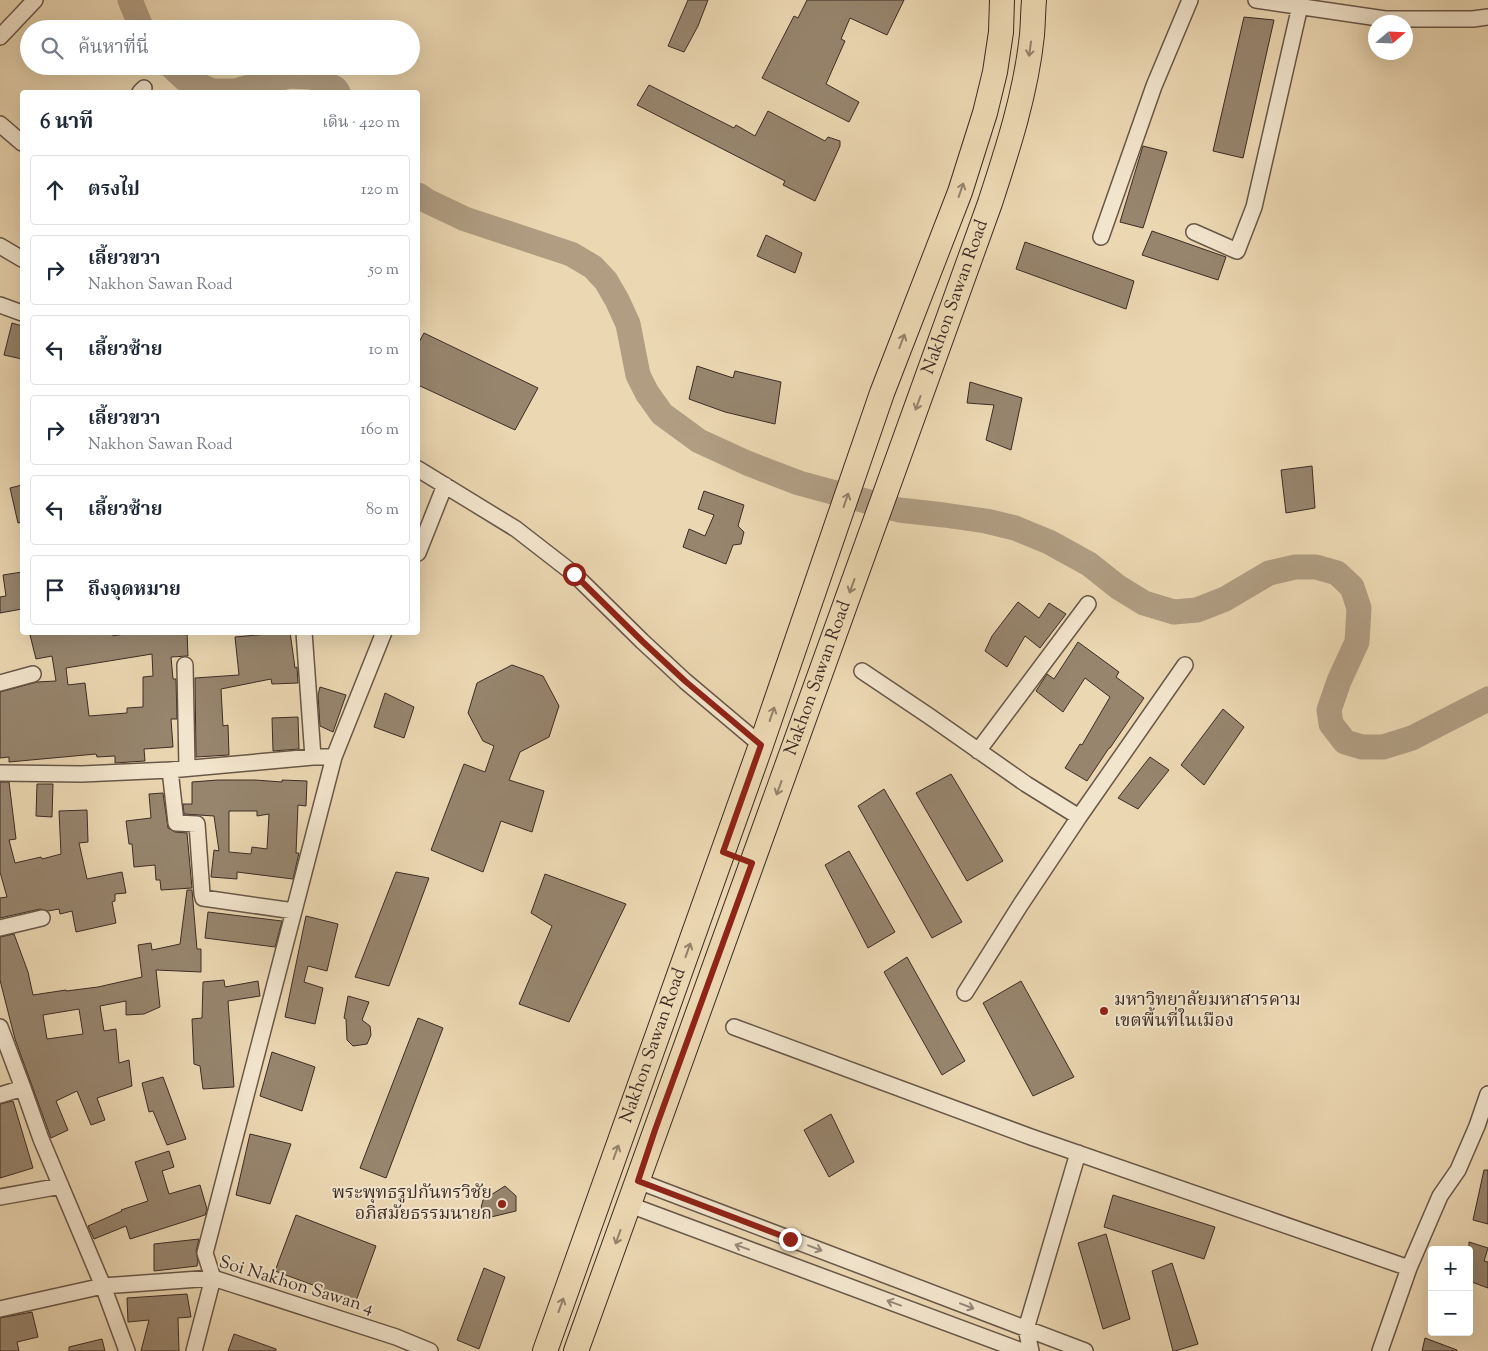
<!DOCTYPE html>
<html lang="th">
<meta charset="utf-8">
<style>
body{margin:0;font-family:"Sorts Mill Goudy","Noto Serif Thai",serif;background:#f6f6f7;color:#1f2937}
.controls{position:absolute;right:15px;bottom:15px;display:grid;overflow:hidden;border-radius:5px;box-shadow:0 5px 20px #0002}
.controls button{width:45px;height:45px;display:grid;place-items:center;padding:0;border:0;border-bottom:1px solid #e0e1e3;background:#fff;color:#1f2937;font:25px sans-serif}
.compass{position:absolute;left:1368px;top:15px;width:45px;height:45px;border-radius:50%;background:#fff;box-shadow:0 5px 20px #0002;rotate:71deg}
.stop{position:absolute;width:15px;height:15px;margin:-11px;border:4px solid #8f2418;border-radius:50%;background:#fff}
.stop.end{background:#8f2418;border-color:#fff;box-shadow:0 1px 5px #0008}
.list{margin:0;padding:0;list-style:none}
h2{display:flex;justify-content:space-between;align-items:center;height:65px;margin:0;padding:0 20px;font-size:21px}
h2 small{font-size:16px;font-weight:400;color:#747a83}
.list li{display:grid;grid-template-columns:32px 1fr auto;gap:15px;align-items:center;box-sizing:border-box;height:70px;margin:0 10px 10px;padding:0 10px;border:1px solid #e0e1e3;border-radius:5px}
.list b{display:block;font-size:19px;white-space:nowrap}
.list p{margin:0;font-size:16px;white-space:nowrap;color:#747a83}
.list em{font-size:16px;font-style:normal;color:#747a83}
.icon{flex:none;width:28px;height:28px;fill:none;stroke:currentColor;stroke-width:2;stroke-linecap:round;stroke-linejoin:round}
.map{position:relative;flex:none;width:1488px;height:1351px;overflow:hidden}
.search{position:absolute;background:#fff;box-shadow:0 5px 20px #0002;left:20px;top:20px;width:400px;height:55px;display:flex;align-items:center;gap:12px;box-sizing:border-box;padding:0 18px;border-radius:28px;color:#747a83;font-size:19px}
.panel{position:absolute;background:#fff;box-shadow:0 5px 20px #0002;left:20px;top:90px;width:400px;height:545px;border-radius:5px}
.map>svg:first-child{display:block}
.lines{fill:none;stroke-linecap:round;stroke-linejoin:round}
.river{stroke:#b09d82;stroke-width:25}
.building{fill:#97856e;stroke:#3c2c25;fill-rule:evenodd}
.street-casing{stroke:#685748;stroke-width:18}
.primary-casing{stroke:#3c2c25;stroke-width:26}
.street{stroke:#f2e5cd;stroke-width:15}
.primary{stroke:#ebd7b2;stroke-width:24}
.oneway{stroke:#94826c}
.oneway2{stroke:#978879}
.route{stroke:#8f2418;stroke-width:6}
.poi-dot{fill:#8f2418;stroke:#f2e5cd;stroke-width:2}
.labels{text-anchor:middle;dominant-baseline:central;stroke-width:4;stroke-linejoin:round;paint-order:stroke}
.street-label{font-size:18px;fill:#3c2c25;stroke:#f2e5cd}
.poi-label{font-size:18px;fill:#3c2c25;stroke:#f2e5cd;text-anchor:start}
</style>
<div class="map">
<svg width="1488" height="1351" viewBox="0 0 1488 1351">
<rect width="100%" height="100%" fill="#ebd7b2"/>
<filter id="stains"><feTurbulence type="fractalNoise" baseFrequency=".004" numOctaves="4"/><feColorMatrix values="0 0 0 0 .2 0 0 0 0 .09 0 0 0 0 .02 0 0 0 .5 -.17"/></filter>
<radialGradient id="worn" r=".72"><stop offset=".6" stop-color="#630" stop-opacity="0"/><stop offset="1" stop-color="#630" stop-opacity=".3"/></radialGradient>
<g class="lines">
<path class="river" d="M 130,0 L 142,29
M 171,66 L 185,79 L 212,91 L 235,91 L 289,76 L 311,77 L 335,88 L 338,92
M 418,195 L 427,201 L 465,219 L 571,254 L 593,267 L 606,281 L 617,300 L 628,324 L 638,375 L 647,393 L 662,414 L 699,441 L 747,463 L 799,483 L 899,510 L 944,515 L 986,521 L 1015,528 L 1049,542 L 1089,564 L 1118,587 L 1144,603 L 1174,612 L 1197,610 L 1225,599 L 1269,573 L 1295,567 L 1316,567 L 1337,573 L 1352,587 L 1359,608 L 1357,642 L 1339,681 L 1329,710 L 1331,724 L 1345,742 L 1362,747 L 1383,747 L 1412,738 L 1488,699"/>
</g>
<path class="building" d="M 688,0 L 708,0 L 698,26 L 684,52 L 668,46 Z
M 807,0 L 904,0 L 887,35 L 850,18 L 841,39 L 845,41 L 826,84 L 859,102 L 849,122 L 762,78 L 794,16 L 798,18 Z
M 1244,17 L 1274,20 L 1243,158 L 1213,151 Z
M 649,85 L 734,128 L 736,125 L 755,136 L 768,111 L 825,141 L 828,137 L 840,141 L 840,146 L 815,201 L 783,185 L 785,181 L 637,105 Z
M 1143,146 L 1167,152 L 1143,228 L 1120,222 Z
M 1152,231 L 1226,257 L 1218,280 L 1142,255 Z
M 766,235 L 802,253 L 795,273 L 757,256 Z
M 1025,242 L 1134,281 L 1126,309 L 1016,269 Z
M 12,323 L 22,326 L 22,359 L 4,355 Z
M 424,333 L 538,388 L 515,430 L 418,385 L 418,344 Z
M 697,366 L 733,378 L 735,371 L 781,382 L 775,424 L 725,412 L 689,399 Z
M 970,382 L 1022,398 L 1011,450 L 986,440 L 994,405 L 967,403 Z
M 1312,466 L 1315,508 L 1286,513 L 1281,470 Z
M 22,485 L 22,522 L 18,523 L 10,488 Z
M 704,491 L 744,505 L 738,526 L 744,532 L 741,544 L 733,545 L 726,564 L 683,547 L 689,529 L 705,536 L 714,515 L 698,509 Z
M 22,572 L 22,609 L 0,613 L 0,597 L 6,596 L 3,575 Z
M 1018,602 L 1039,618 L 1049,603 L 1066,614 L 1040,648 L 1025,636 L 1007,667 L 985,651 L 992,636 Z
M 43,632 L 113,632 L 113,636 L 135,632 L 187,632 L 188,656 L 171,657 L 173,679 L 176,679 L 177,719 L 171,719 L 173,747 L 144,749 L 145,761 L 115,763 L 115,756 L 97,757 L 96,754 L 9,762 L 9,757 L 0,758 L 0,692 L 37,682 L 56,681 L 52,656 L 36,659 L 30,635 ZM 152,654 L 153,676 L 143,677 L 143,707 L 127,708 L 127,713 L 89,716 L 85,683 L 68,685 L 66,668 Z
M 267,632 L 290,632 L 295,668 L 297,667 L 298,683 L 272,684 L 271,679 L 221,689 L 223,726 L 228,725 L 229,755 L 196,757 L 195,678 L 239,675 L 235,637 L 268,634 Z
M 1078,642 L 1119,672 L 1116,677 L 1144,698 L 1110,748 L 1109,748 L 1087,781 L 1065,768 L 1080,744 L 1082,745 L 1110,697 L 1085,678 L 1063,712 L 1036,691 L 1047,674 L 1054,679 Z
M 512,665 L 543,676 L 559,706 L 549,737 L 520,752 L 509,780 L 544,791 L 532,832 L 501,821 L 483,872 L 431,850 L 464,764 L 485,772 L 494,746 L 483,741 L 468,713 L 477,683 Z
M 320,687 L 346,695 L 333,732 L 320,726 L 318,695 Z
M 385,693 L 414,707 L 404,738 L 374,727 Z
M 1223,709 L 1244,727 L 1204,785 L 1181,765 Z
M 298,717 L 299,749 L 273,751 L 272,718 Z
M 1150,757 L 1169,770 L 1138,809 L 1118,798 Z
M 951,774 L 1003,861 L 967,881 L 916,793 Z
M 218,780 L 255,780 L 282,782 L 282,780 L 307,781 L 306,806 L 298,805 L 296,853 L 299,853 L 293,879 L 237,872 L 237,879 L 211,877 L 214,850 L 219,851 L 214,816 L 184,814 L 183,804 L 192,804 L 192,782 ZM 229,811 L 257,811 L 257,816 L 269,814 L 267,849 L 252,847 L 251,854 L 229,852 Z
M 0,782 L 9,782 L 16,839 L 9,840 L 15,863 L 41,857 L 42,859 L 61,854 L 59,811 L 87,810 L 88,842 L 79,843 L 87,879 L 122,872 L 126,893 L 115,894 L 115,901 L 112,902 L 116,923 L 76,932 L 72,911 L 60,914 L 59,909 L 48,911 L 40,909 L 0,918 L 0,898 L 7,897 L 0,872 Z
M 37,784 L 53,784 L 52,817 L 36,816 Z
M 884,789 L 962,922 L 932,938 L 858,806 Z
M 163,793 L 168,828 L 175,832 L 187,833 L 192,888 L 161,890 L 160,880 L 156,880 L 155,865 L 134,867 L 132,844 L 129,844 L 126,821 L 151,818 L 149,794 Z
M 849,851 L 895,932 L 868,948 L 825,865 Z
M 396,872 L 429,878 L 389,986 L 355,977 Z
M 545,874 L 626,904 L 569,1022 L 519,1004 L 552,926 L 531,913 Z
M 187,890 L 192,890 L 197,949 L 201,949 L 201,972 L 156,970 L 160,1007 L 144,1014 L 126,1015 L 126,1001 L 100,1006 L 104,1031 L 116,1029 L 119,1063 L 129,1060 L 132,1086 L 97,1098 L 105,1120 L 91,1125 L 77,1091 L 56,1101 L 68,1130 L 51,1138 L 15,1039 L 4,996 L 0,980 L 0,937 L 14,934 L 28,972 L 33,995 L 66,990 L 66,991 L 98,987 L 142,977 L 138,945 L 151,943 L 152,950 L 180,944 ZM 79,1009 L 83,1034 L 47,1039 L 43,1015 Z
M 208,912 L 282,921 L 275,947 L 205,938 Z
M 306,916 L 338,924 L 327,971 L 308,966 L 304,982 L 323,988 L 315,1024 L 285,1017 Z
M 907,957 L 965,1061 L 942,1075 L 884,972 Z
M 224,980 L 225,987 L 258,981 L 260,996 L 228,1001 L 234,1087 L 203,1089 L 200,1066 L 194,1064 L 192,1019 L 202,1018 L 203,982 Z
M 1021,981 L 1074,1077 L 1033,1096 L 983,1003 Z
M 348,996 L 369,1002 L 362,1020 L 370,1026 L 371,1035 L 367,1044 L 353,1046 L 347,1040 L 346,1019 L 344,1018 Z
M 418,1018 L 443,1028 L 386,1178 L 360,1168 Z
M 272,1052 L 315,1067 L 302,1111 L 260,1096 Z
M 163,1077 L 186,1139 L 167,1145 L 153,1111 L 149,1112 L 142,1083 Z
M 13,1101 L 33,1168 L 0,1178 L 0,1104 Z
M 831,1114 L 854,1162 L 829,1177 L 804,1130 Z
M 250,1134 L 291,1144 L 270,1204 L 236,1195 Z
M 169,1151 L 174,1167 L 162,1171 L 169,1194 L 200,1185 L 207,1209 L 205,1215 L 130,1239 L 126,1226 L 94,1239 L 88,1226 L 122,1211 L 121,1210 L 148,1201 L 135,1162 Z
M 1484,1170 L 1488,1170 L 1488,1224 L 1473,1220 Z
M 505,1186 L 516,1196 L 516,1211 L 487,1218 L 480,1212 L 483,1200 Z
M 1113,1195 L 1215,1227 L 1204,1259 L 1104,1227 Z
M 296,1215 L 376,1246 L 356,1301 L 275,1271 Z
M 1106,1234 L 1130,1319 L 1103,1329 L 1078,1243 Z
M 199,1239 L 196,1251 L 198,1262 L 197,1266 L 154,1271 L 154,1244 Z
M 1469,1242 L 1488,1248 L 1484,1261 L 1488,1262 L 1488,1288 L 1469,1281 Z
M 1172,1263 L 1198,1344 L 1175,1351 L 1173,1351 L 1152,1271 Z
M 484,1268 L 505,1277 L 479,1349 L 457,1340 Z
M 187,1294 L 191,1317 L 178,1318 L 179,1351 L 141,1351 L 149,1320 L 128,1322 L 127,1298 Z
M 32,1312 L 38,1337 L 17,1342 L 19,1351 L 0,1351 L 0,1318 Z
M 234,1334 L 276,1349 L 276,1351 L 228,1351 Z
M 1425,1338 L 1457,1350 L 1457,1351 L 1422,1351 Z
M 102,1339 L 105,1351 L 69,1351 L 69,1347 Z"/>
<g class="lines">
<g class="street-casing">
<path id="street" d="M 1256,0 L 1385,19 L 1473,19 L 1488,17
M 0,37 L 35,0
M 140,92 L 144,88
M 0,124 L 22,143
M 1194,232 L 1237,251 L 1254,207 L 1300,6
M 1101,237 L 1154,86 L 1190,0
M 0,246 L 22,259
M 0,305 L 22,313
M 418,469 L 516,529 L 574,574 L 642,641 L 685,681 L 761,745
M 418,553 L 445,485
M 304,632 L 313,757
M 185,665 L 187,768
M 862,671 L 929,716 L 1026,784 L 1079,817 L 1185,665
M 0,683 L 33,674
M 978,751 L 1088,604
M 334,757 L 384,632
M 170,770 L 176,823 L 197,824 L 202,894 L 203,898 L 294,911
M 0,773 L 82,774 L 170,770 L 313,757 L 334,757 L 205,1253 L 213,1278 L 194,1351
M 0,928 L 42,918
M 965,993 L 1021,904 L 1079,817
M 0,1027 L 23,1088 L 41,1139 L 103,1286 L 127,1351
M 734,1027 L 1031,1137 L 1409,1268 L 1380,1351
M 0,1095 L 23,1088
M 638,1181 L 1085,1351
M 0,1197 L 61,1186
M 630,1205 L 1022,1351
M 1409,1268 L 1440,1196 L 1458,1170 L 1477,1126 L 1488,1094
M 0,1309 L 103,1286 L 213,1278 L 396,1337 L 430,1351
M 1031,1351 L 1026,1329 L 1078,1153"/>
</g>
<g class="primary-casing">
<g id="primary">
<path id="s1" d="M 545,1351 L 761,745 L 882,393 L 960,192 L 985,113 L 995,72 L 1001,32 L 1002,0"/>
<path id="s2" d="M 576,1351 L 990,203 C 1008,148 1026,93 1032,35 C 1033,23 1033,12 1034,0"/>
</g>
</g>
<use href="#street" class="street"/>
<use href="#primary" class="primary"/>
</g>
<defs><path id="oneway-shaft" d="M-6 0H5M1.5-3L5.5 0L1.5 3" fill="none" stroke-width="1.6" stroke-linecap="round" stroke-linejoin="round" transform="scale(1.25)"/></defs>
<g class="oneway">
<use href="#oneway-shaft" transform="translate(1030 49) rotate(98)"/>
<use href="#oneway-shaft" transform="translate(961 190) rotate(-71)"/>
<use href="#oneway-shaft" transform="translate(902 341) rotate(-69)"/>
<use href="#oneway-shaft" transform="translate(918 403) rotate(110)"/>
<use href="#oneway-shaft" transform="translate(846 500) rotate(-71)"/>
<use href="#oneway-shaft" transform="translate(852 586) rotate(110)"/>
<use href="#oneway-shaft" transform="translate(772 714) rotate(-71)"/>
<use href="#oneway-shaft" transform="translate(779 788) rotate(110)"/>
<use href="#oneway-shaft" transform="translate(688 950) rotate(-70)"/>
<use href="#oneway-shaft" transform="translate(616 1152) rotate(-70)"/>
<use href="#oneway-shaft" transform="translate(618 1237) rotate(110)"/>
<use href="#oneway-shaft" transform="translate(561 1305) rotate(-70)"/>
</g>
<g class="oneway2">
<use href="#oneway-shaft" transform="translate(742 1247) rotate(-160)"/>
<use href="#oneway-shaft" transform="translate(815 1248) rotate(21)"/>
<use href="#oneway-shaft" transform="translate(894 1303) rotate(-160)"/>
<use href="#oneway-shaft" transform="translate(967 1306) rotate(21)"/>
</g>
<g class="lines">
<path class="route" d="M 574,574 L 642,641 L 685,681 L 761,745 L 723,852 L 752,863 L 655,1130 L 638,1181 L 790,1239"/>
</g>
<g class="poi-dot">
<circle cx="1104" cy="1011" r="5"/>
<circle cx="502" cy="1204" r="5"/>
</g>
<g class="labels">
<g class="street-label">
<text stroke="none"><textPath href="#s2" startOffset="1120">Nakhon Sawan Road</textPath></text>
<text stroke="none"><textPath href="#s2" startOffset="715">Nakhon Sawan Road</textPath></text>
<text stroke="none"><textPath href="#s1" startOffset="324">Nakhon Sawan Road</textPath></text>
<text transform="translate(296 1286) rotate(17)">Soi Nakhon Sawan 4</text>
</g>
<g class="poi-label">
<text x="1114" y="1001">มหาวิทยาลัยมหาสารคาม<tspan x="1114" dy="21">เขตพื้นที่ในเมือง</tspan></text>
<text x="492" y="1194" text-anchor="end">พระพุทธรูปกันทรวิชัย<tspan x="492" dy="21">อภิสมัยธรรมนายก</tspan></text>
</g>
</g>
<rect width="100%" height="100%" filter="url(#stains)"/>
<rect width="100%" height="100%" fill="url(#worn)"/>
</svg>
<div class="controls">
<button>+</button>
<button>−</button>
</div>
<svg class="compass" viewBox="-18 -18 36 36"><path d="M0-13l5 13h-10z" fill="#e53935"/><path d="M0 13l5-13h-10z" fill="#747a83"/></svg>
<div class="stop" style="left:574px;top:574px"></div>
<div class="stop end" style="left:790px;top:1239px"></div>
<div class="search"><svg class="icon" aria-label="search" viewBox="0 0 24 24"><circle cx="10" cy="10" r="6"/><path d="M15 15l6 6"/></svg>ค้นหาที่นี่</div>
<section class="panel">
<h2>6 นาที<small>เดิน · 420 m</small></h2>
<ul class="list">
<li><svg class="icon" aria-label="ahead" viewBox="0 0 24 24"><path d="M12 20V5M6 11l6-6 6 6"/></svg><div><b>ตรงไป</b></div><em>120 m</em></li>
<li><svg class="icon" aria-label="right" viewBox="0 0 24 24"><path d="M7 20v-9h11M14 6l5 5-5 5"/></svg><div><b>เลี้ยวขวา</b><p>Nakhon Sawan Road</p></div><em>50 m</em></li>
<li><svg class="icon" aria-label="left" viewBox="0 0 24 24"><path d="M17 20v-9H6M10 6l-5 5 5 5"/></svg><div><b>เลี้ยวซ้าย</b></div><em>10 m</em></li>
<li><svg class="icon" aria-label="right" viewBox="0 0 24 24"><path d="M7 20v-9h11M14 6l5 5-5 5"/></svg><div><b>เลี้ยวขวา</b><p>Nakhon Sawan Road</p></div><em>160 m</em></li>
<li><svg class="icon" aria-label="left" viewBox="0 0 24 24"><path d="M17 20v-9H6M10 6l-5 5 5 5"/></svg><div><b>เลี้ยวซ้าย</b></div><em>80 m</em></li>
<li><svg class="icon" aria-label="arrive" viewBox="0 0 24 24"><path d="M6 21V4h12l-3 4 3 4H6"/></svg><div><b>ถึงจุดหมาย</b></div></li>
</ul>
</section>
</div>
